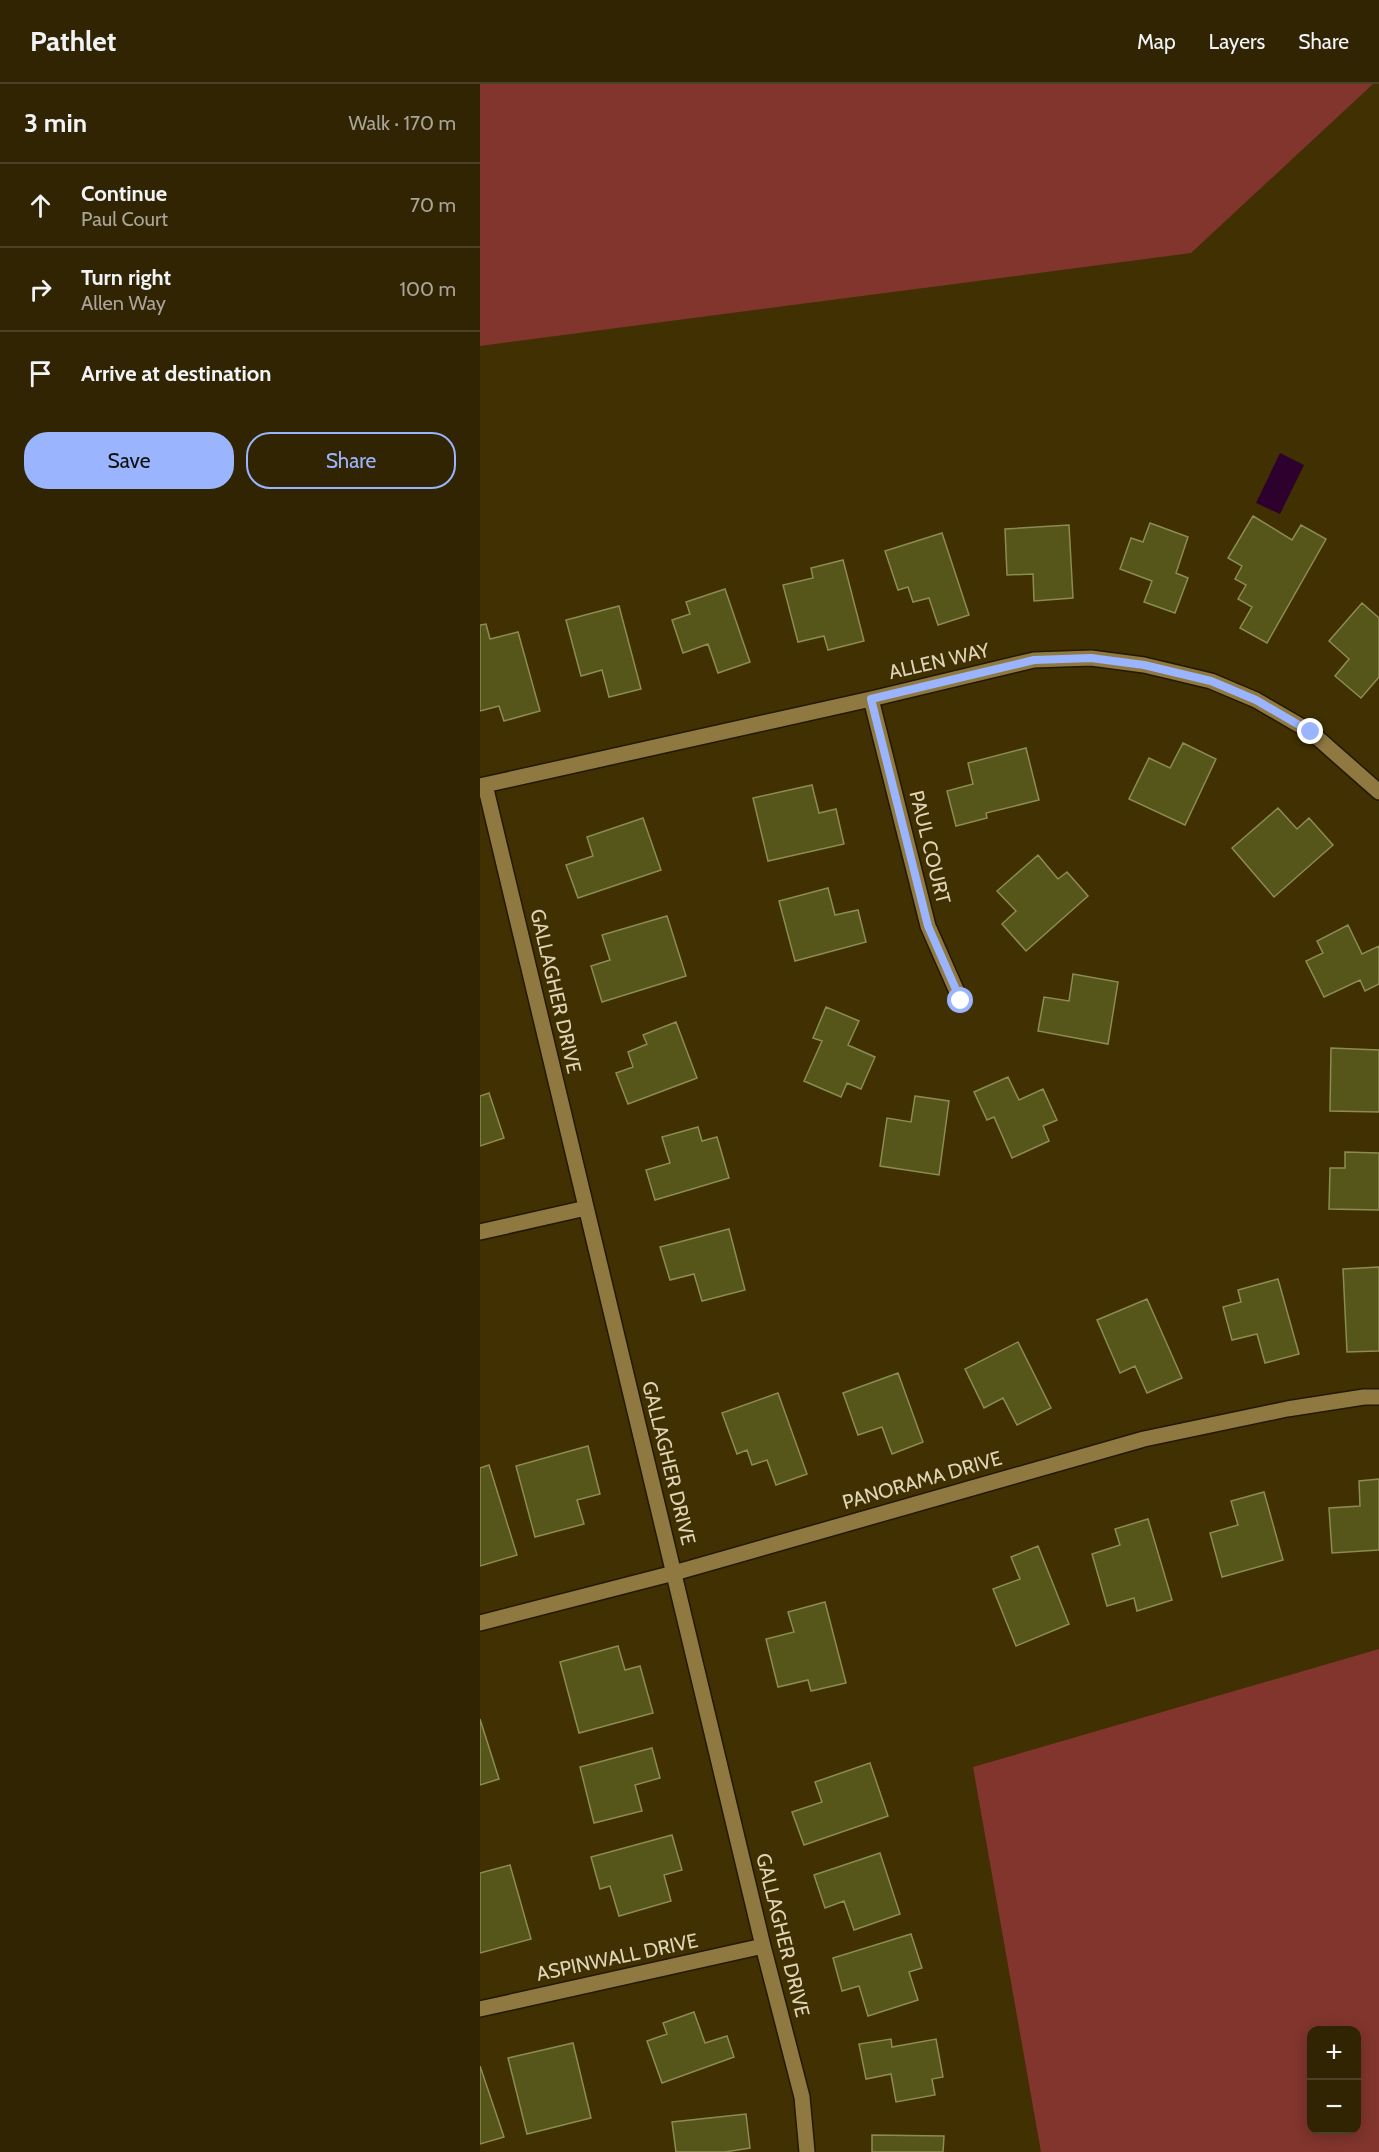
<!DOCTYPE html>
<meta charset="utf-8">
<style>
body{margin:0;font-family:Cabin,sans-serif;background:#382c0c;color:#f1f3f6}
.controls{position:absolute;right:18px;bottom:18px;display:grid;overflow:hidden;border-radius:12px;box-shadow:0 3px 15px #0003}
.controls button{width:54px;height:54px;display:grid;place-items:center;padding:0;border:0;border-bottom:2px solid #4b4124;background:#302402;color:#f1f3f6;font:30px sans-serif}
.stop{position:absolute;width:18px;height:18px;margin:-14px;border:4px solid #9ab5fd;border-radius:50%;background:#fff}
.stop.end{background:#9ab5fd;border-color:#fff;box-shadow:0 2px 6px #0008}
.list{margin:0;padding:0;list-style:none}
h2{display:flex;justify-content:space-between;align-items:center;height:78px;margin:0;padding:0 24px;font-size:26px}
h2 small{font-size:20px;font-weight:400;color:#a8a499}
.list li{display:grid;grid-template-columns:39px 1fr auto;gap:18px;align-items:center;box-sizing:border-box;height:84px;padding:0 24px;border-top:2px solid #4b4124}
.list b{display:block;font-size:22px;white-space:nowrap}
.list p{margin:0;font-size:20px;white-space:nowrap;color:#a8a499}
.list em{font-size:20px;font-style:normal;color:#a8a499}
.actions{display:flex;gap:12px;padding:18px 24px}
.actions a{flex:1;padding:14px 0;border:2px solid #9ab5fd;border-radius:24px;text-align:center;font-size:21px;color:#9ab5fd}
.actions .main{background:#9ab5fd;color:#111}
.icon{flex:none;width:33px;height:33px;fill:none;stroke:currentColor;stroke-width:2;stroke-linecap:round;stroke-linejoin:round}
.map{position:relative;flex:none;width:899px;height:2068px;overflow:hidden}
header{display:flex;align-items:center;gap:36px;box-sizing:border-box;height:84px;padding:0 30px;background:#302402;border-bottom:2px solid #4b4124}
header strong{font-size:28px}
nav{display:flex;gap:33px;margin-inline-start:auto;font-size:21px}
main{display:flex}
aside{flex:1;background:#302402}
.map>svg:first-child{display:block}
.green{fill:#81352d;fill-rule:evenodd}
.water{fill:#2d002d}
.building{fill:#56551a;stroke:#8c8c52;stroke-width:1.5}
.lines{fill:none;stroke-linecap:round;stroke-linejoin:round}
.minor-casing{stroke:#231900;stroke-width:18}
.minor{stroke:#8f7941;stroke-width:15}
.route{stroke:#9ab5fd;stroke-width:8}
.labels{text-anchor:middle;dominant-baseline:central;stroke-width:5;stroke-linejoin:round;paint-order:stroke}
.street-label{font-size:20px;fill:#dfd4b7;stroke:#403002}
</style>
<header>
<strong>Pathlet</strong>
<nav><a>Map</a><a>Layers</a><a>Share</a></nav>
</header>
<main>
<aside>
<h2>3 min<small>Walk · 170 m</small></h2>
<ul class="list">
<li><svg class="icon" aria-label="ahead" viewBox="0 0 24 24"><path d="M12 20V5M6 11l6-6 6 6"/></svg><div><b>Continue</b><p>Paul Court</p></div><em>70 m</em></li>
<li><svg class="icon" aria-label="right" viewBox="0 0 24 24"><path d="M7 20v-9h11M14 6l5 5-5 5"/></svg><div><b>Turn right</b><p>Allen Way</p></div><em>100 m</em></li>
<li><svg class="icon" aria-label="arrive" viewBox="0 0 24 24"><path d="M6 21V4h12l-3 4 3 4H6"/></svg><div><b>Arrive at destination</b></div></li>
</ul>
<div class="actions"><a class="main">Save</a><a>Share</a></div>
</aside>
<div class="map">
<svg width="899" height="2068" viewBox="0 0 899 2068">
<rect width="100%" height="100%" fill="#403002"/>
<path class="green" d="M 0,0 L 893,0 L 711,169 L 0,262 Z
M 899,1565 L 899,2068 L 561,2068 L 493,1683 ZM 876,1946 L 876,2046 L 832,2046 L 832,1946 Z"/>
<path class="water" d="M 800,369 L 824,381 L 800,430 L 776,419 Z"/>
<path class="building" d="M 773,432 L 812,456 L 821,441 L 846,455 L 787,559 L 760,544 L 772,523 L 758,515 L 766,501 L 755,495 L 762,482 L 748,474 Z
M 670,439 L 708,453 L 696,489 L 708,494 L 695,529 L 664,518 L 672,497 L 640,485 L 651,454 L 663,458 Z
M 589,441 L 593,514 L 554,517 L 553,490 L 527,491 L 525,445 Z
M 462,449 L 489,531 L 458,541 L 449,514 L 433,518 L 428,503 L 418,506 L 405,467 Z
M 363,476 L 384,557 L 348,566 L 344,552 L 318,558 L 303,501 L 333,494 L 331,484 Z
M 245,505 L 270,578 L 238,589 L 228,560 L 203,569 L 192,536 L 210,530 L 206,518 Z
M 882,519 L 899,534 L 899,593 L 881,614 L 855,592 L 869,575 L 849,557 Z
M 139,522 L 161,605 L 129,613 L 122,586 L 101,592 L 86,536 Z
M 6,540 L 10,555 L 38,548 L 60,627 L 24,637 L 19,622 L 0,627 L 0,541 Z
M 703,659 L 736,675 L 705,741 L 649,715 L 669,674 L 690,684 Z
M 546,664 L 559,716 L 506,729 L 507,734 L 476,742 L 467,707 L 493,700 L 488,679 Z
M 332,701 L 339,729 L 356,725 L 364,760 L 288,777 L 273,714 Z
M 798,724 L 817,745 L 829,734 L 853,761 L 794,813 L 752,764 Z
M 163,734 L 181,786 L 98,814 L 86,781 L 113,772 L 107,753 Z
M 558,771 L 578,795 L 587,788 L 608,812 L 546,867 L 522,840 L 536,827 L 517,807 Z
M 348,804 L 355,831 L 378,826 L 386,858 L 315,877 L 299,817 Z
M 187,832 L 206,892 L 122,918 L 111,882 L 130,876 L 122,851 Z
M 868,841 L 882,870 L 899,862 L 899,900 L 885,907 L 880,896 L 844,913 L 826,877 L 843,869 L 837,857 Z
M 593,890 L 638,898 L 628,960 L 558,947 L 564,913 L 589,917 Z
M 346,923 L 379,937 L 368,961 L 395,973 L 381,1005 L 367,999 L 361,1013 L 324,997 L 342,957 L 333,954 Z
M 196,938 L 217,994 L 148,1020 L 136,989 L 153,983 L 148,968 L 167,960 L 163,951 Z
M 851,964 L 899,966 L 899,1028 L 850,1027 Z
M 528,993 L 539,1016 L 563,1005 L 577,1036 L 563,1042 L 569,1057 L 532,1074 L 514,1033 L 507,1036 L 494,1008 Z
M 9,1009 L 24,1054 L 0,1062 L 0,1012 Z
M 435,1012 L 469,1017 L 459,1091 L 400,1082 L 407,1034 L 431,1038 Z
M 218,1043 L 222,1057 L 237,1053 L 249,1094 L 175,1116 L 166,1086 L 190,1079 L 182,1053 Z
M 865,1068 L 899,1069 L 899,1126 L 849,1125 L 850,1084 L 865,1084 Z
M 249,1145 L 265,1206 L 222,1217 L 214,1190 L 190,1196 L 180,1163 Z
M 899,1183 L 899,1267 L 867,1268 L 863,1185 Z
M 798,1195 L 819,1270 L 785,1279 L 777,1250 L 752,1256 L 743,1223 L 761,1218 L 758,1206 Z
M 667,1215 L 702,1294 L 667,1309 L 655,1282 L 640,1289 L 617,1236 Z
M 538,1258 L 571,1324 L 537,1341 L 523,1314 L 504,1324 L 485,1285 Z
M 418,1289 L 443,1358 L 412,1370 L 402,1343 L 378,1351 L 363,1309 Z
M 298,1309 L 327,1390 L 296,1401 L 287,1376 L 272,1381 L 267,1366 L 257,1370 L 242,1329 Z
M 108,1362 L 120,1410 L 97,1416 L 104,1440 L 55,1453 L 36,1382 Z
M 9,1381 L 37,1471 L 0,1482 L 0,1384 Z
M 899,1395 L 899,1466 L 852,1469 L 849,1424 L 880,1422 L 879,1397 Z
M 784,1408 L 803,1476 L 742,1493 L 730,1449 L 758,1441 L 751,1417 Z
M 668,1435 L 692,1516 L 657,1527 L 654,1514 L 627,1522 L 612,1470 L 640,1461 L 635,1445 Z
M 558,1462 L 589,1540 L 536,1562 L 513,1505 L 540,1495 L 531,1473 Z
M 345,1518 L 366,1599 L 331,1607 L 328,1596 L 298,1603 L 286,1555 L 314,1548 L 308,1528 Z
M 138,1562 L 145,1586 L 160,1582 L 173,1629 L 99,1649 L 80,1578 Z
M 0,1635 L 19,1695 L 0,1701 Z
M 172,1664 L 180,1694 L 155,1701 L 162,1727 L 114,1739 L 100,1683 Z
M 390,1679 L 408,1732 L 324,1761 L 312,1728 L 342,1718 L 335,1698 Z
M 192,1751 L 202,1786 L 184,1791 L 191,1817 L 139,1832 L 130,1802 L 120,1805 L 111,1773 Z
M 400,1769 L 420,1830 L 374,1846 L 364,1817 L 345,1824 L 334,1791 Z
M 30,1781 L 51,1855 L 0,1869 L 0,1789 Z
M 431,1850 L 442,1884 L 429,1888 L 438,1916 L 388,1932 L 379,1902 L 362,1907 L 353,1874 Z
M 214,1928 L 225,1959 L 247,1952 L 254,1973 L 182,1999 L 167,1957 L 187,1950 L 183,1939 Z
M 411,1955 L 412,1963 L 456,1955 L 463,1993 L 452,1995 L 455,2011 L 416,2018 L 411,1990 L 386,1995 L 379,1960 Z
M 93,1959 L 111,2034 L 47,2050 L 28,1974 Z
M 0,1982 L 24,2053 L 0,2060 Z
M 266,2030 L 270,2064 L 245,2068 L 196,2068 L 192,2038 Z
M 392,2051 L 464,2052 L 463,2068 L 392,2068 Z"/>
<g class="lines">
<g class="minor-casing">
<path id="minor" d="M 391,615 L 448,842 L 481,917
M 5,701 L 283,1862 L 322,2013 L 327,2068
M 0,702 L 391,615 L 554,576 L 611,574 L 664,581 L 731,597 L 776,616 L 831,648 L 899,708
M 0,1148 L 106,1124
M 0,1539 L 194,1489 L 664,1355 L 807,1325 L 884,1313 L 899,1313
M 0,1925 L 283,1862"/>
</g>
<use href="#minor" class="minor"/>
</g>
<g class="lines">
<path class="route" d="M 481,917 L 448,842 L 391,615 L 554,576 L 611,574 L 664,581 L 731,597 L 776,616 L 831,648"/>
</g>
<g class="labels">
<g class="street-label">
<text transform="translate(459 577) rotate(-13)">ALLEN WAY</text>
<text transform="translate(450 763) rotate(76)">PAUL COURT</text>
<text transform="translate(76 907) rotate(77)">GALLAGHER DRIVE</text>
<text transform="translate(189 1379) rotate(76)">GALLAGHER DRIVE</text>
<text transform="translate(442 1396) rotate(-16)">PANORAMA DRIVE</text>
<text transform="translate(303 1851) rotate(76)">GALLAGHER DRIVE</text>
<text transform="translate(137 1873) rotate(-12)">ASPINWALL DRIVE</text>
</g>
</g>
</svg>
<div class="controls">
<button>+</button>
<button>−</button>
</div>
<div class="stop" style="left:481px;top:917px"></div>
<div class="stop end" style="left:831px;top:648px"></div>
</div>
</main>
